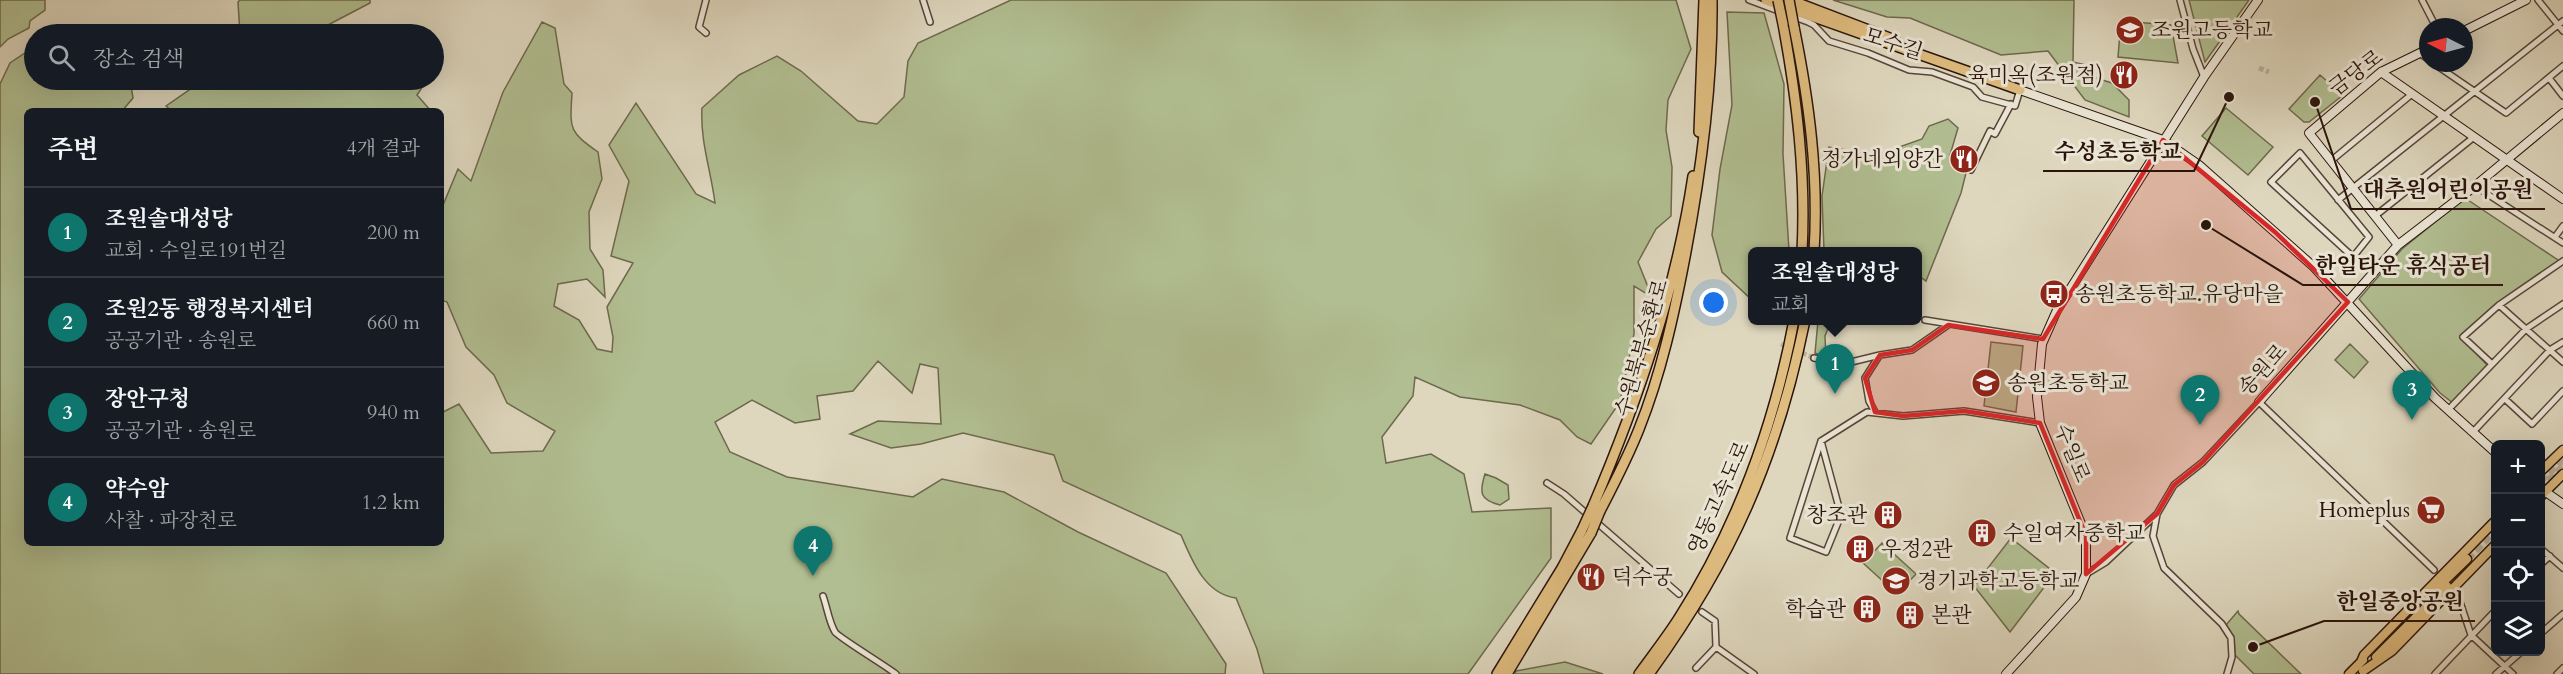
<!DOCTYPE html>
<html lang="ko">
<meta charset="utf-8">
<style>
body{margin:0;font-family:Cardo,"Noto Serif KR",serif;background:#242831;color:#f1f3f6}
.controls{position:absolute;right:18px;bottom:18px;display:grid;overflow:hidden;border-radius:9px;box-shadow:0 6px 24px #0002}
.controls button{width:54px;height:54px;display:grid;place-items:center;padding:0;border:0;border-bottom:2px solid #363941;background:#171b24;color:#f1f3f6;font:30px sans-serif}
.compass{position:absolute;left:2419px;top:18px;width:54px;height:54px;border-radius:50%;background:#171b24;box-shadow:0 6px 24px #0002;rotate:276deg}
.you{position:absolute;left:1714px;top:303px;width:21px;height:21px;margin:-15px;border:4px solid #fff;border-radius:50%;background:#1a73e8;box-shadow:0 0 0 9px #1a73e833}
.badge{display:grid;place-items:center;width:39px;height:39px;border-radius:50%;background:#0f766e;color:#fff;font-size:20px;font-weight:700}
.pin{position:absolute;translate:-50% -50px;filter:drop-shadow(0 2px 3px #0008)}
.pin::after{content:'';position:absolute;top:32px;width:21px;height:18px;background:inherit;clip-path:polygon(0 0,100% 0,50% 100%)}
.popup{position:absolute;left:1748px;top:247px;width:174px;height:78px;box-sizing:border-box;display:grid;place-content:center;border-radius:9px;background:#171b24;filter:drop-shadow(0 2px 4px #0005);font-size:20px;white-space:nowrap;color:#9ea1a6}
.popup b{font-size:22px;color:#f1f3f6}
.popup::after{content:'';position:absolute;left:50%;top:100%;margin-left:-12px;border:12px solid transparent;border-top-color:#171b24}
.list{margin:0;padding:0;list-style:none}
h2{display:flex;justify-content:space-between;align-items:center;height:78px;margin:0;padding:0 24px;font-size:26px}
h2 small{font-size:20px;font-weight:400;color:#9ea1a6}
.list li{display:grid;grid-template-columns:39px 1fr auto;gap:18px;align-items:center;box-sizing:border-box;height:90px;padding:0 24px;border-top:2px solid #363941}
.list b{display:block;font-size:22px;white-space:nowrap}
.list p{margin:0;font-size:20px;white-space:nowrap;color:#9ea1a6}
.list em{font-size:20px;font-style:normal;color:#9ea1a6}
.icon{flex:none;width:33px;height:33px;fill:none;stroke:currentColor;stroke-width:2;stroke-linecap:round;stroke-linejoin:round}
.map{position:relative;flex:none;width:2563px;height:674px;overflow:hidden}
.search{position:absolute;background:#171b24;box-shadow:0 6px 24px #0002;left:24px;top:24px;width:420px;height:66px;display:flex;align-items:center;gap:15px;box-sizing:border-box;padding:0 21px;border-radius:33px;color:#9ea1a6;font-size:22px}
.panel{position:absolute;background:#171b24;box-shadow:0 6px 24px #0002;left:24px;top:108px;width:420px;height:438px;border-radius:9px}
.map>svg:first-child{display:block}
.green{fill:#b1be91;stroke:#6e694e;stroke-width:1.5}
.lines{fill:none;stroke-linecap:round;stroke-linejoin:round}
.street-tunnel{stroke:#bab09a;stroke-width:5;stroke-dasharray:5 2.5;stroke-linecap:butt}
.primary-tunnel{stroke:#bab09a;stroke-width:8;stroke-dasharray:8 4;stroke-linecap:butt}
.street-casing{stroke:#574538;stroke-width:8}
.secondary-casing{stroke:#2a140b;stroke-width:10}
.primary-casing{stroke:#2a140b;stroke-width:11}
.highway-casing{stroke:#2a140b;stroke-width:12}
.street{stroke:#eae5d5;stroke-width:5}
.secondary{stroke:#eae5d5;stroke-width:8}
.primary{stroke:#dfbc7f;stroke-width:8}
.highway{stroke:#dfbc7f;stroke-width:9}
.highway-bridge-casing{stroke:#2a140b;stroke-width:12;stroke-linecap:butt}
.highway-bridge{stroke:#dfbc7f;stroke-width:9}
.marked{fill:#d62828;fill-opacity:0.2;stroke:#d62828;stroke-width:4.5;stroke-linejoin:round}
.labels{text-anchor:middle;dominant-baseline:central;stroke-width:6;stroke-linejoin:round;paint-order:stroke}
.poi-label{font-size:21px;fill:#2a140b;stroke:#eae5d5;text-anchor:start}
.street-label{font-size:21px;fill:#2a140b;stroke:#eae5d5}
.leader{fill:none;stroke:#2a140b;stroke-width:2}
.callout-dot{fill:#2a140b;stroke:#eae5d5;stroke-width:2}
.callout-label{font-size:22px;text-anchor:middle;font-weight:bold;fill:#2a140b;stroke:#eae5d5;stroke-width:6;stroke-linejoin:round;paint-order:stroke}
</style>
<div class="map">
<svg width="2563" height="674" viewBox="0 0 2563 674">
<rect width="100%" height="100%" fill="#ded7be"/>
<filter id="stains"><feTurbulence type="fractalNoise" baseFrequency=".00333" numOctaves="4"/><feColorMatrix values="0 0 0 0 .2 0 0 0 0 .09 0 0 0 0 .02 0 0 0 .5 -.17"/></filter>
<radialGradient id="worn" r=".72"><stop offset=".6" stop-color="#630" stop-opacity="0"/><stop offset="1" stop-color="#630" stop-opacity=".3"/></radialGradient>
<path class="green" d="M 0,0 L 45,0 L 45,10 L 30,21 L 29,28 L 8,39 L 0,47 Z
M 240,0 L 370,0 L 370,3 L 326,26 L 334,34 L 240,34 L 238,2 Z
M 1011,0 L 1676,0 L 1691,49 L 1668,100 L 1666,130 L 1672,167 L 1671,216 L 1656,229 L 1638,262 L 1652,297 L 1634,286 L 1634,334 L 1620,402 L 1591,444 L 1577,437 L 1560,420 L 1520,405 L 1460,397 L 1415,377 L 1413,396 L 1382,437 L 1386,463 L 1431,454 L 1464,474 L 1472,512 L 1551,508 L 1551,558 L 1468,674 L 1264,674 L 1257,649 L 1236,598 C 1205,594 1192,561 1181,535 L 1063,481 L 1054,455 L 963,433 L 921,444 L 891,448 L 850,434 L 878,421 L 941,424 L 938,368 L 920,364 L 912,393 L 878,361 L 853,391 L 817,396 L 820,419 L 795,423 L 752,400 L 715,422 L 730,452 L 787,477 L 913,497 L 942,479 L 1004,492 L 1078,532 L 1166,573 L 1226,664 L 1225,674 L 0,674 L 0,84 L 10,63 L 34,47 L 34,80 L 130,80 L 133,98 L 122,111 L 27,111 L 27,543 L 441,543 L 441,413 L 459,404 L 491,453 L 543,451 L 555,431 L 507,403 L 494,375 L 466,347 L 447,302 L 441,300 L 441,210 L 458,169 L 471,181 L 503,92 L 542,22 L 555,28 L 564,84 L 572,93 C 570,129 568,131 598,152 L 602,179 L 589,212 L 590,249 L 603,270 L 605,297 L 587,279 L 558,284 L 554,306 L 579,320 L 597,349 L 612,352 L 613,337 L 607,307 L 633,263 L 611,256 L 629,181 L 609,145 L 636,103 L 696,194 L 715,203 C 711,171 700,141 702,108 L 739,75 L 777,56 L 801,71 L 858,121 L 877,124 L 904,97 L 908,61 L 918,43 Z
M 1833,0 L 2074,0 L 2073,62 L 2090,66 L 2089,76 L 2112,83 L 2129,100 L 2129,117 L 2085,100 L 2048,51 L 2001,55 L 1910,18 L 1887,17 Z
M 2189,0 L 2249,0 L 2205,62 Z
M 1727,12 L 1764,13 L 1784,84 L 1783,154 L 1789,251 L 1752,252 L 1752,300 L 1722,272 L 1712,235 L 1720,169 L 1732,105 Z
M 2121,21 L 2171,25 L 2178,63 L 2118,57 Z
M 2320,75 L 2343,95 L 2309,122 L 2304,122 L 2289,109 Z
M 216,80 L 427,80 L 417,95 L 431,111 L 172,111 L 166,106 L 195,86 Z
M 2226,108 L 2273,147 L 2248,175 L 2202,136 Z
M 1948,119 L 1958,128 L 1950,155 L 1966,173 L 1961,193 L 1926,281 L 1918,275 L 1918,252 L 1824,251 L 1822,196 L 1829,147 L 1877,155 L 1922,139 L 1929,126 Z
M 2465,198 L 2561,262 L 2497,304 L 2460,336 L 2487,365 L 2453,403 L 2440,393 L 2359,299 L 2402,249 Z
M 1818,321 L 1831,321 L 1825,336 L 1826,358 L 1815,353 Z
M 1991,342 L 2023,346 L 2016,412 L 1984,406 Z
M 2350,344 L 2368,362 L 2354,378 L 2335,360 Z
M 1485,474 L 1496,478 L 1508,485 L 1509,499 L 1500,505 C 1480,500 1479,493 1485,474 Z
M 2011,538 L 2055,573 L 2010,632 L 1974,586 Z
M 1882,543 L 1916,574 L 1897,594 L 1863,563 Z
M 2238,611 L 2239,614 L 2301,674 L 2254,674 L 2235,655 L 2234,638 L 2226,625 Z
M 1565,662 L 1603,674 L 1515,674 L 1516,671 Z"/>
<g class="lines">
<path class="street-tunnel" d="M 2259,68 L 2269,72
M 1781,344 L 1814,358"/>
<path class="primary-tunnel" d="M 2540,481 L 2563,459
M 2540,489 L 2563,467
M 2467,559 L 2496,529"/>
<g class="street-casing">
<path id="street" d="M 706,0 L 699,27 L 706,33
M 923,0 L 930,22
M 1749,0 L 1808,22 L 1814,25 L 1829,41 L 1868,53 L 1909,70 L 1932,72 L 1973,87 L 1982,97 L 2015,106 L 2020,90
M 2180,0 L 2193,49 L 2204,77
M 2422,0 L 2436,27
M 2538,0 L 2563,31
M 2419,53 L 2428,59
M 2433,63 L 2506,113 L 2563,66
M 2549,78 L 2563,96
M 2300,153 L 2369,237 L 2353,257 L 2271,182 Z
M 2332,160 L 2412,94
M 1971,170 L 1990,131 L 1995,134 L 2011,104
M 2475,186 L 2563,243
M 2338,200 L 2563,21
M 2375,216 L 2474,137
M 2555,237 L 2563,226
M 2499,305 L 2563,362
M 1925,320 L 2043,339
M 1814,358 L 1843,364 L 1880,355 L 1912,350 L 1948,325
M 2492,364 L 2463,337 L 2499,305 L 2563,261
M 2505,399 L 2532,424 L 2563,391
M 2448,410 L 2526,329 L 2563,304
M 1875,412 L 1869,401 L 1865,378 L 1879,356
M 2473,432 L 2550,350 L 2563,342
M 1821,441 L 1841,515 L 1826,552 L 1790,538 L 1821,441 L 1867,412 L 1903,416 L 1964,411 L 2040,423
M 1547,483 L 1564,494 L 1679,594
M 2540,548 L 2563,568
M 2540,565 L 2550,556
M 2086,574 L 2106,562 L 2157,514
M 2455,587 L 2471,635 L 2513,674
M 823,596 C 827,607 829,622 835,632 C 838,637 886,666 896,674
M 1702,612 L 1715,621 L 1716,647 L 1754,674
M 2540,634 L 2563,614
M 1696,668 L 1716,647
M 2227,674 L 2232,657 L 2231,638 L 2222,624 L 2164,568 L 2153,536 L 2157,514 L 2174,485 L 2203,462 L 2259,402 L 2434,570
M 2435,674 L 2496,610
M 2496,674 L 2521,652
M 2557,674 L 2563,668"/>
</g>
<g class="secondary-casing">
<path id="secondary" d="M 2464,31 L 2526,0
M 2381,72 L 2563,199
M 2020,90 L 2163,140 L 2199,165 L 2314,267 L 2435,398 L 2496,453
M 2398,245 L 2309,133 L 2381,72 L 2428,49
M 2259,402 L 2398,245 L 2475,186 L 2563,113
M 2540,488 L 2563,504
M 2006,674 L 2076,597 L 2086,574 L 2086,536 L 2040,423 L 2037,397 L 2042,344 L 2057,310 L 2204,77 L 2258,0"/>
</g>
<g class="primary-casing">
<path id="primary" d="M 2540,472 L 2563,450
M 2540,497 L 2563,474
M 2437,588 L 2467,559
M 2376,657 L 2447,586
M 2361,662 L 2364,655 L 2496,520
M 2363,671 L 2392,651 L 2496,544
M 2349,674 L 2363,660"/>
</g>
<g class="highway-casing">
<path id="highway" d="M 1766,0 L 2020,90
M 1790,0 L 1895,40
M 1783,24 C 1797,100 1806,174 1802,252
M 1794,27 C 1809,101 1819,175 1814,252
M 1699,132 L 1704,0
M 1593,506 C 1638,400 1676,290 1693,176
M 1600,511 C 1614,484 1628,457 1639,429 C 1661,374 1674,315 1685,257 C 1701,173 1713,86 1712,0
M 1497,674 L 1562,568 L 1582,530
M 1507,674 L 1591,533
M 1639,674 C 1652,656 1667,637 1679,618 C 1737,527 1774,426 1794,320
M 1649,674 C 1731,561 1777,458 1805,320"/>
</g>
<use href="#street" class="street"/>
<use href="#secondary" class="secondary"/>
<use href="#primary" class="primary"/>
<use href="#highway" class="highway"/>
<g class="highway-bridge-casing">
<path id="highway-bridge" d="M 1778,0 L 1783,24
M 1789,0 L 1794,27
M 1582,530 L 1593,506
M 1591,533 L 1600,511"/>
</g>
<use href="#highway-bridge" class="highway-bridge"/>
</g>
<path class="marked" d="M 2163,140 L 2275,232 L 2348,302 L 2203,462 L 2174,485 L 2157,514 L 2086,574 L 2086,536 L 2040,423 L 1964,411 L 1903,416 L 1875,412 L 1865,378 L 1880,355 L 1912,350 L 1948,325 L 2043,339 Z"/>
<defs>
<g id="school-disc" transform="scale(1.5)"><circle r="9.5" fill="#8f2418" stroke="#eae5d5"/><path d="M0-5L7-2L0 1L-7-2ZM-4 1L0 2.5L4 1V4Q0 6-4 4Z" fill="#fff"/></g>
<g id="restaurant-disc" transform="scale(1.5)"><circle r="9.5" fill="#8f2418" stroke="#eae5d5"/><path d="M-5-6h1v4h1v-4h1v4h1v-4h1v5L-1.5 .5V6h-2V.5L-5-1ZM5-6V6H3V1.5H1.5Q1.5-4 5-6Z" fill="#fff"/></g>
<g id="bus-disc" transform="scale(1.5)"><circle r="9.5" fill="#8f2418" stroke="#eae5d5"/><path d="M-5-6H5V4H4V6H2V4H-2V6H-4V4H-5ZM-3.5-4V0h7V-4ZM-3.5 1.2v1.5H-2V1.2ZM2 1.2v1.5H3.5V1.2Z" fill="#fff"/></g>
<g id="supermarket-disc" transform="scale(1.5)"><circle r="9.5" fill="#8f2418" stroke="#eae5d5"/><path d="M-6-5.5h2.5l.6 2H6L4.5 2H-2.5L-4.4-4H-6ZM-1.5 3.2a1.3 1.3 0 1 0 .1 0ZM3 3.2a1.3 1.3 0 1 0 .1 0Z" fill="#fff"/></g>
<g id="building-disc" transform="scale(1.5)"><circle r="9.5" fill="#8f2418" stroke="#eae5d5"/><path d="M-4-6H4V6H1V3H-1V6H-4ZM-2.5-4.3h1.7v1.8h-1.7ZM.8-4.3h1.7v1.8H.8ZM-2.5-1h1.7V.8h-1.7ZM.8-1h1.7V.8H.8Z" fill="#fff"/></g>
</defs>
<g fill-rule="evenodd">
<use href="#school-disc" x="2130" y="30"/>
<use href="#restaurant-disc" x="2124" y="75"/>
<use href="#restaurant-disc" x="1964" y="159"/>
<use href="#bus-disc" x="2054" y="294"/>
<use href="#school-disc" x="1986" y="383"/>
<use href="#supermarket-disc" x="2431" y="510"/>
<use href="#building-disc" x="1888" y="515"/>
<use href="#building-disc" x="1982" y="533"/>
<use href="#building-disc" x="1860" y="549"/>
<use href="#restaurant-disc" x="1591" y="577"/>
<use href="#school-disc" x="1896" y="581"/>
<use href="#building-disc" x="1867" y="609"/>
<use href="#building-disc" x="1910" y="615"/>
</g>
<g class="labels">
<g class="poi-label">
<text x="2151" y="30">조원고등학교</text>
<text x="2103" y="75" text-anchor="end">육미옥(조원점)</text>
<text x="1943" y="159" text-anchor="end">정가네외양간</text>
<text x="2075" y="294">송원초등학교.유당마을</text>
<text x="2007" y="383">송원초등학교</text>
<text x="2410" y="510" text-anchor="end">Homeplus</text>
<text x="1867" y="515" text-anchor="end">창조관</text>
<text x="2003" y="533">수일여자중학교</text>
<text x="1881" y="549">우정2관</text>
<text x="1612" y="577">덕수궁</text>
<text x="1917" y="581">경기과학고등학교</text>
<text x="1846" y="609" text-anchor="end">학습관</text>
<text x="1931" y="615">본관</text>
</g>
<g class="street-label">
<text transform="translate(1893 44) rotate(18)">모수길</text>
<text transform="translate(2356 73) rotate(-37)">금당로</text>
<text transform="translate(1642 348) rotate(-74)">수원북부순환로</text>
<text transform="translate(2263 370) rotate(-48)">송원로</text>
<text transform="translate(2072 453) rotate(68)">수일로</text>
<text transform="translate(1719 498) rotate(-66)">영동고속도로</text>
</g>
</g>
<path class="leader" d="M2229 97L2194 171H2043M2315 102L2351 209H2545M2206 225L2303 285H2503M2253 647L2324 621H2475"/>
<g class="callout-dot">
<circle cx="2229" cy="97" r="6"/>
<circle cx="2315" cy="102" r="6"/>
<circle cx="2206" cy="225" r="6"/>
<circle cx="2253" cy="647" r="6"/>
</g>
<g class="callout-label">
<text x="2118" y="159">수성초등학교</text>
<text x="2448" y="197">대추원어린이공원</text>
<text x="2403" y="273">한일타운 휴식공터</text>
<text x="2400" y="609">한일중앙공원</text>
</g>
<rect width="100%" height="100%" filter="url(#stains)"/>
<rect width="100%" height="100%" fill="url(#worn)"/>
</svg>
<div class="controls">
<button>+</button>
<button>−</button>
<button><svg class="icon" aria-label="locate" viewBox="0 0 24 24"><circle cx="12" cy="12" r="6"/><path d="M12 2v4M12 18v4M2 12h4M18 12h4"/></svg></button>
<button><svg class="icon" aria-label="layers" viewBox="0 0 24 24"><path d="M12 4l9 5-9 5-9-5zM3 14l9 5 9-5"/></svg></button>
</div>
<svg class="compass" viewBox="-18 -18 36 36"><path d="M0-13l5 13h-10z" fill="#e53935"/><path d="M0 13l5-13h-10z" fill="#9ea1a6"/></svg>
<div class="you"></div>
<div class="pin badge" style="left:1835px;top:394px">1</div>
<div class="popup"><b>조원솔대성당</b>교회</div>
<div class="pin badge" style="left:2200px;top:425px">2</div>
<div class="pin badge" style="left:2412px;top:420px">3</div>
<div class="pin badge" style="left:813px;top:576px">4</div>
<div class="search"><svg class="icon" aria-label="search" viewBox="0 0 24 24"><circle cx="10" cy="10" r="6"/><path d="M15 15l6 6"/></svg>장소 검색</div>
<section class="panel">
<h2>주변<small>4개 결과</small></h2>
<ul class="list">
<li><span class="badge">1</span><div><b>조원솔대성당</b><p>교회 · 수일로191번길</p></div><em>200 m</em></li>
<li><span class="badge">2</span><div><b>조원2동 행정복지센터</b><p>공공기관 · 송원로</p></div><em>660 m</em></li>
<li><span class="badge">3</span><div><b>장안구청</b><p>공공기관 · 송원로</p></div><em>940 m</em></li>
<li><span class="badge">4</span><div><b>약수암</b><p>사찰 · 파장천로</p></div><em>1.2 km</em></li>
</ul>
</section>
</div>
